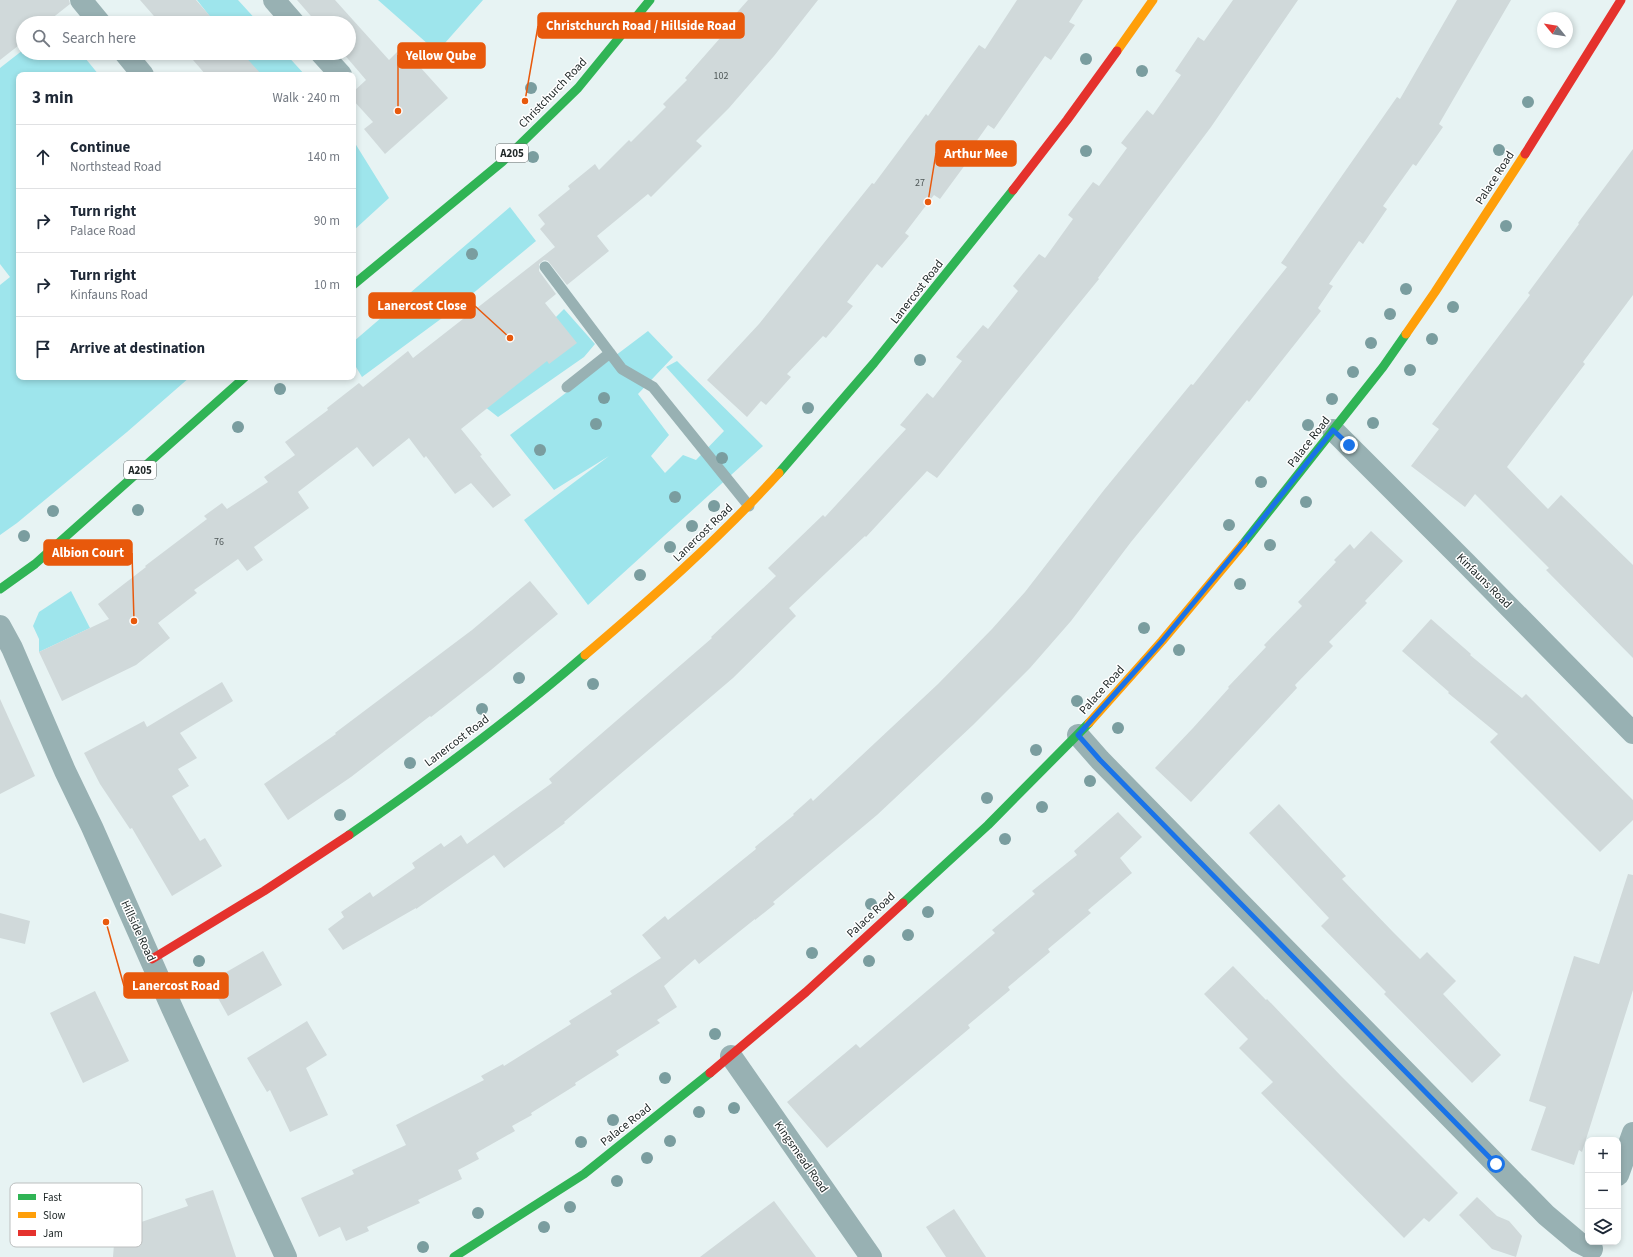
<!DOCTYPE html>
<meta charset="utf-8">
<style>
body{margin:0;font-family:"Source Sans 3",sans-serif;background:#f6f6f7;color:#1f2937}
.controls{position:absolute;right:12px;bottom:12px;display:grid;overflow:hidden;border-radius:8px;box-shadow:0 2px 6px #0003}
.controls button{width:36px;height:36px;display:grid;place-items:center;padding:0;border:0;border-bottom:1px solid #e0e1e3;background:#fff;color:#1f2937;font:20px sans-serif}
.compass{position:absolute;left:1537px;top:12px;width:36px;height:36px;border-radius:50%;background:#fff;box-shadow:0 2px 6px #0003;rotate:300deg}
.stop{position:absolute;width:12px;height:12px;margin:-9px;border:3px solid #1a73e8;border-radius:50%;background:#fff}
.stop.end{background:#1a73e8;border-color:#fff;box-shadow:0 1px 4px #0008}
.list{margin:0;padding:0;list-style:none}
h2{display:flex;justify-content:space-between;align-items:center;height:52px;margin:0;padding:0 16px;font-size:17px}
h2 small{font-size:13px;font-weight:400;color:#747a83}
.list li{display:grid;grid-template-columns:26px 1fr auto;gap:12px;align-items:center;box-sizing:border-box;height:64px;padding:0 16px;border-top:1px solid #e0e1e3}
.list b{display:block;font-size:15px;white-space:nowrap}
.list p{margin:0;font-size:13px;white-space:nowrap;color:#747a83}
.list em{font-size:13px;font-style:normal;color:#747a83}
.icon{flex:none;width:22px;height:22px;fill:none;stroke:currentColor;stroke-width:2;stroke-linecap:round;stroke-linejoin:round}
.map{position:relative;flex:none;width:1633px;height:1257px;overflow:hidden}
.search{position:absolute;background:#fff;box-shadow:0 2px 6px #0003;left:16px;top:16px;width:340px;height:44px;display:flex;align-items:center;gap:10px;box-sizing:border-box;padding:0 14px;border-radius:22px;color:#747a83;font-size:15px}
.panel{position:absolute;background:#fff;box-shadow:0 2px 6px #0003;left:16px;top:72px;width:340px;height:308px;border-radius:8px}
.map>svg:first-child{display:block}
.green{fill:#9ee5ec}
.building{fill:#d0d9da}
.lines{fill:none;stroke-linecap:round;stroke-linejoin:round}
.lane{stroke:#98b1b3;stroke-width:11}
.street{stroke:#98b1b3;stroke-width:22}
.fast{stroke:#30b455;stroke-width:9}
.slow{stroke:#ff9f0a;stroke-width:9}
.jam{stroke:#e5322d;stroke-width:9}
.tree{fill:#7a9d9f}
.route{stroke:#1a73e8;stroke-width:5}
.labels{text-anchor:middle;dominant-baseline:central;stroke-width:3;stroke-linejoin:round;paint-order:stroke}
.number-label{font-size:10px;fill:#4e5757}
.shield{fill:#fff;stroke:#646969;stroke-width:1}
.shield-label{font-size:11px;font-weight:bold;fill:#212929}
.street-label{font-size:12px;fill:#212929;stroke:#fff}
.key{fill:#fff;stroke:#bcbfbf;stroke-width:1}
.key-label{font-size:11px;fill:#212929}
.leader{fill:none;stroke:#e8590c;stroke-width:1.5}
.callout-dot{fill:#e8590c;stroke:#fff;stroke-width:1.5}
.callout{fill:#e8590c;stroke:#e8590c;stroke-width:1.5}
.callout-label{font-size:13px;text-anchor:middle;font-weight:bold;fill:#fff}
</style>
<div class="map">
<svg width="1633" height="1257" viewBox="0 0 1633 1257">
<rect width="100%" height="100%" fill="#e7f3f3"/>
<path class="green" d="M 197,0 L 238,0 L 259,23 L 215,23 Z
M 378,0 L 483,0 L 437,52 Z
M 23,50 L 23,53 L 81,53 L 99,75 L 19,75 L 19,377 L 190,377 L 127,432 L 17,523 L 0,535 L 0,285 L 10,277 L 0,264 L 0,68 Z
M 239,53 L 285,53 L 305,75 L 256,75 Z
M 353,140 L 389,198 L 353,231 Z
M 510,207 L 536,241 L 453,310 L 362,377 L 353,362 L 353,342 Z
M 564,309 L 595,344 L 584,357 L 498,417 L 471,396 L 455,370 L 556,317 Z
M 648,331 L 673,357 L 638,394 L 669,435 L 651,456 L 665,473 L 683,455 L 696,460 L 724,431 L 666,367 L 677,361 L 763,446 L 588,605 L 524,520 L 609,456 L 554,490 L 510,435 Z
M 71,591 L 90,628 L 39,652 L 39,639 L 33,626 L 39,612 Z"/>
<path class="building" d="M 0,0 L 69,0 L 70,4 L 46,23 L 23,23 L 23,42 L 0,60 Z
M 140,0 L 196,0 L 216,23 L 160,23 Z
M 297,0 L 335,0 L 389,60 L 402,47 L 448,98 L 385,154 L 364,129 L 373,122 L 353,100 L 353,92 L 366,80 L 343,53 L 349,53 L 349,23 L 317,23 Z
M 748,0 L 818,0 L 774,56 L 729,108 L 696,141 L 702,146 L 651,197 L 648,194 L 597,236 L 609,251 L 567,285 L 548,261 L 544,260 L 539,264 L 539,271 L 556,294 L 545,303 L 577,343 L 549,364 L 547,361 L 461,429 L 482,455 L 480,456 L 511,495 L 493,508 L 471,483 L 455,494 L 426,456 L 424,458 L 409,438 L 373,467 L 357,447 L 298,492 L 309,508 L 254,547 L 263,560 L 247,571 L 238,559 L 194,590 L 197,593 L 158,623 L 170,638 L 136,665 L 62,701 L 39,652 L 109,619 L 98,604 L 146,567 L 145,566 L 207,519 L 204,516 L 222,503 L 227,509 L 268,482 L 264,477 L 295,455 L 285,442 L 328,410 L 327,408 L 359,383 L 363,387 L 408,351 L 413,358 L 555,247 L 540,229 L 545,224 L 538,215 L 570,189 L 568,186 L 595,164 L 599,170 L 629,140 L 631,142 L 666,107 L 663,104 L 687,80 L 685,78 L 721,37 L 717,35 Z
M 1017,0 L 1083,0 L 1069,22 L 1075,25 L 1051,60 L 1045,56 L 994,129 L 988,125 L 961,163 L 965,165 L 940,199 L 934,195 L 905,233 L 909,236 L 882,268 L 877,264 L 847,302 L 853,306 L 826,338 L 823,336 L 787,374 L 791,377 L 766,405 L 761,401 L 747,417 L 707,380 L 759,324 L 872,183 L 874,184 L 926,114 L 928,116 L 979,45 L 985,49 Z
M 1233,0 L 1298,0 L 1211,127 L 1098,278 L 1099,279 L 937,478 L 927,471 L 866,537 L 865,536 L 789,608 L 796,616 L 733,678 L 564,822 L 565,823 L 504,868 L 494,855 L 416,909 L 416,908 L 343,950 L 328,929 L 344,917 L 341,912 L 370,892 L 373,897 L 415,868 L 412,863 L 441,843 L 444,847 L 461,835 L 467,844 L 552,783 L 549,779 L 712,638 L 711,637 L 776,576 L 768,568 L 823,515 L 825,517 L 906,429 L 900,425 L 927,393 L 933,398 L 962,361 L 956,357 L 983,325 L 988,329 L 1018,291 L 1013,286 L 1039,254 L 1045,258 L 1073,219 L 1068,215 L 1093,182 L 1099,186 L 1127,148 L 1121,143 L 1147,110 L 1153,115 L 1181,75 L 1175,71 L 1198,37 L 1204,41 Z
M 1457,0 L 1511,0 L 1439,124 L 1443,127 L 1416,166 L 1413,164 L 1383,206 L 1387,209 L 1363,244 L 1359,241 L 1329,284 L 1333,286 L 1318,308 L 1321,311 L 1249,402 L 1247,400 L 1131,542 L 1071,621 L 1030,668 L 973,725 L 877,815 L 773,902 L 775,904 L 755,920 L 755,919 L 699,964 L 695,959 L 664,986 L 677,1007 L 657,1020 L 660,1023 L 616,1051 L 619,1055 L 575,1083 L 576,1085 L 531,1113 L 532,1115 L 512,1126 L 515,1131 L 476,1153 L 479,1159 L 458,1170 L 462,1179 L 418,1200 L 420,1203 L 367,1227 L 369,1231 L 346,1241 L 340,1227 L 319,1237 L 301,1198 L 354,1174 L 352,1170 L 406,1145 L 396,1125 L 484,1080 L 481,1076 L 503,1064 L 504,1066 L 571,1024 L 569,1021 L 612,994 L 610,991 L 661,958 L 642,935 L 665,916 L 668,920 L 756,849 L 755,847 L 794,815 L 793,814 L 811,798 L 813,801 L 938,684 L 992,629 L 1025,592 L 1104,490 L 1191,384 L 1193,385 L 1287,267 L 1281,263 L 1397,97 L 1400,99 Z
M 187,53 L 242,53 L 262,75 L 206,75 Z
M 1633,149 L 1633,295 L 1583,362 L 1585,364 L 1507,467 L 1548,509 L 1561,495 L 1633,565 L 1633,658 L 1546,570 L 1549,568 L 1475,494 L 1465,507 L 1411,466 L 1439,429 L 1432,424 L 1530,295 L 1528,293 L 1579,224 L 1578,223 Z
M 1371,531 L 1403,561 L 1365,601 L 1367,603 L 1329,642 L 1333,646 L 1295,685 L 1297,688 L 1191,802 L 1155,768 L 1193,728 L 1229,688 L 1228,687 L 1266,647 L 1264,645 L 1302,606 L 1298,602 L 1336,562 L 1334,560 L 1350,544 L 1354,549 Z
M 530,581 L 558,614 L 491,670 L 431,717 L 430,716 L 351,777 L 288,820 L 264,784 L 336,734 L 335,733 L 472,630 Z
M 1431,619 L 1471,654 L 1470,655 L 1522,698 L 1526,694 L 1633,800 L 1633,820 L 1600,852 L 1490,742 L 1498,734 L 1448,693 L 1449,692 L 1402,651 Z
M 222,682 L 233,701 L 180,733 L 197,758 L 178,769 L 189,786 L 172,796 L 200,841 L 205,838 L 222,866 L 172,896 L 132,828 L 130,829 L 100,784 L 84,753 L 144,721 L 147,727 Z
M 0,699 L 35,776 L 0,794 Z
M 1279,804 L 1346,876 L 1342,879 L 1393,932 L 1420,959 L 1427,952 L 1456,981 L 1443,994 L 1501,1055 L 1472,1083 L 1384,994 L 1386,992 L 1321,926 L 1329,918 L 1249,833 Z
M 1118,812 L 1142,837 L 1120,858 L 1132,873 L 1088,910 L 1091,913 L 1048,949 L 1050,952 L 1008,987 L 1010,990 L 968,1025 L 970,1028 L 827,1148 L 787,1102 L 856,1044 L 860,1048 L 995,933 L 992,930 L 1035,894 L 1032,891 L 1077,855 L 1074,851 Z
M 1628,874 L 1633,875 L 1633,990 L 1582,1152 L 1579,1150 L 1574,1165 L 1531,1150 L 1546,1107 L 1529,1101 L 1574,956 L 1599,964 Z
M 0,913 L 30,921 L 25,944 L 0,938 Z
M 263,951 L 282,985 L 228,1016 L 209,982 Z
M 1233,966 L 1266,1000 L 1267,999 L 1341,1076 L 1458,1193 L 1429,1222 L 1424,1218 L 1404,1238 L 1261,1093 L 1273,1082 L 1239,1048 L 1248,1039 L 1204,994 Z
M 95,991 L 129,1061 L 83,1083 L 50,1013 Z
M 307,1021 L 327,1055 L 306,1068 L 328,1115 L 290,1132 L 270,1090 L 267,1092 L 247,1058 Z
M 213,1190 L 236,1257 L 113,1257 L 115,1231 L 188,1206 L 185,1199 Z
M 1477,1197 L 1497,1216 L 1509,1221 L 1522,1236 L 1516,1257 L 1492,1249 L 1459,1215 Z
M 774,1201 L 816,1257 L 700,1257 Z
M 954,1209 L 986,1257 L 946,1257 L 926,1227 Z"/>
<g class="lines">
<path class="lane" d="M 545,267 L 622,369 L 653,387 L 749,506
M 567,387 L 610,353"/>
<path class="street" d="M 81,0 L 100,23
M 274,0 L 294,23
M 125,53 L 143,75
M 321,53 L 341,75
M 1333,430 L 1466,563 L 1633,733
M 0,626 L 12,648 L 65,771 L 92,827 L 172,1008 L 286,1257
M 1078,735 L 1100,760 L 1546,1215 L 1578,1242 L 1592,1249
M 731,1056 L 871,1257
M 1618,1175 L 1633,1133"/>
<path class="fast" d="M 353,285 L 502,162 L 578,88 L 650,0
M 779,473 L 874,363 L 1013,190
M 1243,544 L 1383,367 L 1406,334
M 0,589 L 35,564 L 245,377
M 349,835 C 430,779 510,720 585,655
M 903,903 L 988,825 L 1089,723
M 454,1257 L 584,1174 L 710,1073"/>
<path class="slow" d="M 1117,51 L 1153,0
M 1406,334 L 1435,292 L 1525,154
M 585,655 C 652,598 719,539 779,473
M 1089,723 L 1162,641 L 1243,544"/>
<path class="jam" d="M 1525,154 L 1621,0
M 1013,190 L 1067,120 L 1117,51
M 152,959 L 264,891 L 349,835
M 710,1073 L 806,992 L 903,903"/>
</g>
<g class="tree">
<circle cx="1086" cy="59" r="6"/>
<circle cx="1142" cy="71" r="6"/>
<circle cx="531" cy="88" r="6"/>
<circle cx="1528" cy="102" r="6"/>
<circle cx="1499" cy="150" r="6"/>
<circle cx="1086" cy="151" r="6"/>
<circle cx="533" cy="157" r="6"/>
<circle cx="1506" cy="226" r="6"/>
<circle cx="472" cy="254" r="6"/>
<circle cx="1406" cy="289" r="6"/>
<circle cx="1453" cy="307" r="6"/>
<circle cx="1390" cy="314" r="6"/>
<circle cx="1432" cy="339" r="6"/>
<circle cx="1371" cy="343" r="6"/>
<circle cx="920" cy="360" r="6"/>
<circle cx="1410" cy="370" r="6"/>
<circle cx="1353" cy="372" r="6"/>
<circle cx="280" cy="389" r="6"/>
<circle cx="604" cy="398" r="6"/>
<circle cx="1332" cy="399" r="6"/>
<circle cx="808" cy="408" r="6"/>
<circle cx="1373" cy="423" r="6"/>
<circle cx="596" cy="424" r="6"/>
<circle cx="1308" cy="425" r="6"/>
<circle cx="238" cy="427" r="6"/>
<circle cx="540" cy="450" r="6"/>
<circle cx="722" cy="458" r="6"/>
<circle cx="1261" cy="482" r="6"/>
<circle cx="675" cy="497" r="6"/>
<circle cx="1306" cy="502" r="6"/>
<circle cx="714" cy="506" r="6"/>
<circle cx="138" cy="510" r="6"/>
<circle cx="53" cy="511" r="6"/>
<circle cx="1229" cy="525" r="6"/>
<circle cx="692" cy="526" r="6"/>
<circle cx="24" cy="536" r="6"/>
<circle cx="1270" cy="545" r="6"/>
<circle cx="670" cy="547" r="6"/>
<circle cx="640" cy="575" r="6"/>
<circle cx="1240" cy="584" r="6"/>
<circle cx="1144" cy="628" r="6"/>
<circle cx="1179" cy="650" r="6"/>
<circle cx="519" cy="678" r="6"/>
<circle cx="593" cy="684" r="6"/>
<circle cx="1077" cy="701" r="6"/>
<circle cx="482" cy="709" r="6"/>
<circle cx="1118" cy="728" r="6"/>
<circle cx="1036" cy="750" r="6"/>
<circle cx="410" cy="763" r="6"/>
<circle cx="1090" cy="781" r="6"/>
<circle cx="987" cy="798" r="6"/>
<circle cx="1042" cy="807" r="6"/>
<circle cx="340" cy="815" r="6"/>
<circle cx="1005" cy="839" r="6"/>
<circle cx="871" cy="904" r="6"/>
<circle cx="928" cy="912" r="6"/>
<circle cx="908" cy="935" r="6"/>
<circle cx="812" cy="953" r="6"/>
<circle cx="199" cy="961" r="6"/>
<circle cx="869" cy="961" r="6"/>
<circle cx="715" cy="1034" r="6"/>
<circle cx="665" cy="1078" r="6"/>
<circle cx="734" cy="1108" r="6"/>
<circle cx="699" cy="1112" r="6"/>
<circle cx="613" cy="1120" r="6"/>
<circle cx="670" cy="1141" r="6"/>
<circle cx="581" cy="1142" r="6"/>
<circle cx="647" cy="1158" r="6"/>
<circle cx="617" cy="1181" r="6"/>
<circle cx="570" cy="1207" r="6"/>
<circle cx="478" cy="1213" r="6"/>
<circle cx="544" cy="1227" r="6"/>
<circle cx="423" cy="1247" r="6"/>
</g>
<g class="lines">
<path class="route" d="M 1349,445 L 1333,430 L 1252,532 L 1162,641 L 1078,735 L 1100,760 L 1496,1164"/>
</g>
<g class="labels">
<g class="number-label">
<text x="721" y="76">102</text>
<text x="920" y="183">27</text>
<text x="219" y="542">76</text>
</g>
<g class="shield">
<rect x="496" y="144" width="32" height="18" rx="3"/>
<rect x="124" y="461" width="32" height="18" rx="3"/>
</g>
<g class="shield-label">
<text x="512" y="153">A205</text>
<text x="140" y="470">A205</text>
</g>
<g class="street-label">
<text transform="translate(553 93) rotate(-46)">Christchurch Road</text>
<text transform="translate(1495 178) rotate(-57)">Palace Road</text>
<text transform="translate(917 292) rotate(-52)">Lanercost Road</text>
<text transform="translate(1309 442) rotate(-52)">Palace Road</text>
<text transform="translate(703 533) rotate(-44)">Lanercost Road</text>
<text transform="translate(1484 581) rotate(45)">Kinfauns Road</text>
<text transform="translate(1102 690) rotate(-48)">Palace Road</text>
<text transform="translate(457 741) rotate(-37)">Lanercost Road</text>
<text transform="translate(871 915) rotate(-43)">Palace Road</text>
<text transform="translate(138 931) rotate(65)">Hillside Road</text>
<text transform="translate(626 1125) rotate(-38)">Palace Road</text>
<text transform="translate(801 1157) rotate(55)">Kingsmead Road</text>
</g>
</g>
<rect x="10" y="1183" width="132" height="64" rx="6" class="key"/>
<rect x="18" y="1194" width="18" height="6" fill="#30b455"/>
<rect x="18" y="1212" width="18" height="6" fill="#ff9f0a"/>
<rect x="18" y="1230" width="18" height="6" fill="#e5322d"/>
<g class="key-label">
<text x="43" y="1201">Fast</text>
<text x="43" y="1219">Slow</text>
<text x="43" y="1237">Jam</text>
</g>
<path class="leader" d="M525 101L538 26M398 111L398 55M928 202L936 153M510 338L475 306M134 621L132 553M106 922L124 986"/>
<g class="callout-dot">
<circle cx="525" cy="101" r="4"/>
<circle cx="398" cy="111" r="4"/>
<circle cx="928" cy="202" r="4"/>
<circle cx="510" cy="338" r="4"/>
<circle cx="134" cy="621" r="4"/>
<circle cx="106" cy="922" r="4"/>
</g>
<g class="callout">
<rect x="538" y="13" width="206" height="25" rx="4"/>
<rect x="398" y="43" width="87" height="25" rx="4"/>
<rect x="936" y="141" width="80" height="25" rx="4"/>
<rect x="369" y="293" width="106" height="25" rx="4"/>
<rect x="44" y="540" width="88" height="25" rx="4"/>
<rect x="124" y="973" width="104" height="25" rx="4"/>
</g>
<g class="callout-label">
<text x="641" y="30">Christchurch Road / Hillside Road</text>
<text x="441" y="60">Yellow Qube</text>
<text x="976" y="158">Arthur Mee</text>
<text x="422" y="310">Lanercost Close</text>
<text x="88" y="557">Albion Court</text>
<text x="176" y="990">Lanercost Road</text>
</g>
</svg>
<div class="controls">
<button>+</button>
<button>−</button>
<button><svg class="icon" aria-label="layers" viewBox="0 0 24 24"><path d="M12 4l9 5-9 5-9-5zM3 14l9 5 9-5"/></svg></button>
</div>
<svg class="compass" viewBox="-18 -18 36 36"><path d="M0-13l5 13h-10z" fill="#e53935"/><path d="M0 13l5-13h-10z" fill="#747a83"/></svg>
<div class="stop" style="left:1496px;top:1164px"></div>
<div class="stop end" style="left:1349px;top:445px"></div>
<div class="search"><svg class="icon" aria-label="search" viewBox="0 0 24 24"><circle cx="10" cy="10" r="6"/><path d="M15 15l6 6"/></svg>Search here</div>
<section class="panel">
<h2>3 min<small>Walk · 240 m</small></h2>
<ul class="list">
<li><svg class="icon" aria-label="ahead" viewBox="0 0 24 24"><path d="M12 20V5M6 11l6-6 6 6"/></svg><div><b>Continue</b><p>Northstead Road</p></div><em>140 m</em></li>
<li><svg class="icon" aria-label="right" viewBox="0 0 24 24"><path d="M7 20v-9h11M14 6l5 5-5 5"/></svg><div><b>Turn right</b><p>Palace Road</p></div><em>90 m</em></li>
<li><svg class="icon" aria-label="right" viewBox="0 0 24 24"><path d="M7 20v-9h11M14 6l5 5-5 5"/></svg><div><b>Turn right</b><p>Kinfauns Road</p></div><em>10 m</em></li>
<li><svg class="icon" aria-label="arrive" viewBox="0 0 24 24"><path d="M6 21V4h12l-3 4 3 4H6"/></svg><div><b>Arrive at destination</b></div></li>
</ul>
</section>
</div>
